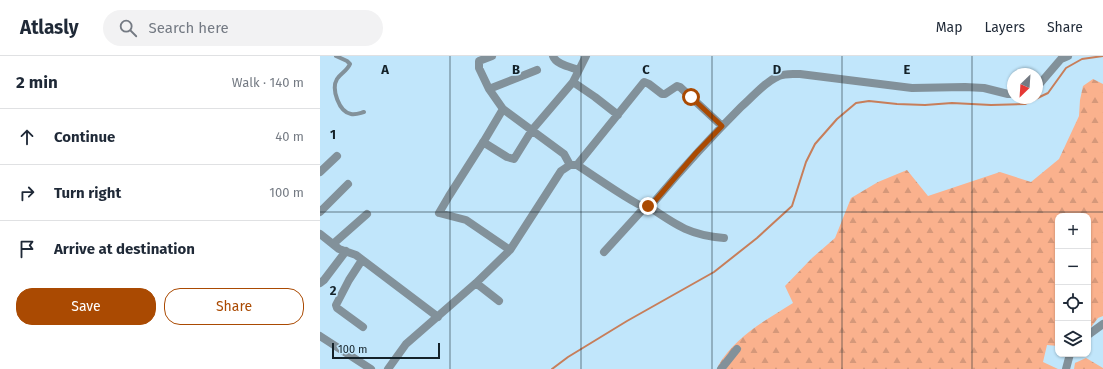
<!DOCTYPE html>
<meta charset="utf-8">
<style>
body{margin:0;font-family:"Fira Sans",sans-serif;background:#f2f2f3;color:#1f2937}
.controls{position:absolute;right:12px;bottom:12px;display:grid;overflow:hidden;border-radius:8px;box-shadow:0 1px 3px #0004}
.controls button{width:36px;height:36px;display:grid;place-items:center;padding:0;border:0;border-bottom:1px solid #e0e1e3;background:#fff;color:#1f2937;font:20px sans-serif}
.compass{position:absolute;left:687px;top:12px;width:36px;height:36px;border-radius:50%;background:#fff;box-shadow:0 1px 3px #0004;rotate:205deg}
.scale{position:absolute;left:12px;bottom:10px;width:108px;box-sizing:border-box;padding-left:4px;border:2px solid #142229;border-top:0;font-size:11px;line-height:14px;white-space:nowrap;color:#142229;-webkit-text-stroke:3px #c1e6fb;paint-order:stroke}
.stop{position:absolute;width:12px;height:12px;margin:-9px;border:3px solid #aa4a02;border-radius:50%;background:#fff}
.stop.end{background:#aa4a02;border-color:#fff;box-shadow:0 1px 4px #0008}
.list{margin:0;padding:0;list-style:none}
h2{display:flex;justify-content:space-between;align-items:center;height:52px;margin:0;padding:0 16px;font-size:17px}
h2 small{font-size:13px;font-weight:400;color:#747a83}
.list li{display:grid;grid-template-columns:26px 1fr auto;gap:12px;align-items:center;box-sizing:border-box;height:56px;padding:0 16px;border-top:1px solid #e0e1e3}
.list b{display:block;font-size:15px;white-space:nowrap}
.list em{font-size:13px;font-style:normal;color:#747a83}
.actions{display:flex;gap:8px;padding:12px 16px}
.actions a{flex:1;padding:9px 0;border:1px solid #aa4a02;border-radius:16px;text-align:center;font-size:14px;color:#aa4a02}
.actions .main{background:#aa4a02;color:#fff}
.icon{flex:none;width:22px;height:22px;fill:none;stroke:currentColor;stroke-width:2;stroke-linecap:round;stroke-linejoin:round}
.map{position:relative;flex:none;width:783px;height:313px;overflow:hidden}
header{display:flex;align-items:center;gap:24px;box-sizing:border-box;height:56px;padding:0 20px;background:#fff;border-bottom:1px solid #e0e1e3}
header strong{font-size:19px}
nav{display:flex;gap:22px;margin-inline-start:auto;font-size:14px}
.search{width:280px;height:36px;background:#f2f2f3;display:flex;align-items:center;gap:10px;box-sizing:border-box;padding:0 14px;border-radius:22px;color:#747a83;font-size:15px}
main{display:flex}
aside{flex:1;background:#fff}
.map>svg:first-child{display:block}
.forest{fill:url(#forest-firs)}
.lines{fill:none;stroke-linecap:round;stroke-linejoin:round}
.stream{stroke:#c77e5a;stroke-width:2}
.service{stroke:#82919a;stroke-width:4}
.minor{stroke:#82919a;stroke-width:8}
.route{stroke:#aa4a02;stroke-width:5}
.grid{fill:none;stroke:#142229;stroke-width:1;stroke-opacity:0.55}
.grid-label{font-size:13px;text-anchor:middle;font-weight:bold;fill:#142229;stroke:#c1e6fb;stroke-width:3.5;stroke-linejoin:round;paint-order:stroke}
</style>
<header>
<strong>Atlasly</strong>
<div class="search"><svg class="icon" aria-label="search" viewBox="0 0 24 24"><circle cx="10" cy="10" r="6"/><path d="M15 15l6 6"/></svg>Search here</div>
<nav><a>Map</a><a>Layers</a><a>Share</a></nav>
</header>
<main>
<aside>
<h2>2 min<small>Walk · 140 m</small></h2>
<ul class="list">
<li><svg class="icon" aria-label="ahead" viewBox="0 0 24 24"><path d="M12 20V5M6 11l6-6 6 6"/></svg><div><b>Continue</b></div><em>40 m</em></li>
<li><svg class="icon" aria-label="right" viewBox="0 0 24 24"><path d="M7 20v-9h11M14 6l5 5-5 5"/></svg><div><b>Turn right</b></div><em>100 m</em></li>
<li><svg class="icon" aria-label="arrive" viewBox="0 0 24 24"><path d="M6 21V4h12l-3 4 3 4H6"/></svg><div><b>Arrive at destination</b></div></li>
</ul>
<div class="actions"><a class="main">Save</a><a>Share</a></div>
</aside>
<div class="map">
<svg width="783" height="313" viewBox="0 0 783 313">
<defs>
<pattern id="forest-firs" width="22" height="20" patternUnits="userSpaceOnUse"><rect width="22" height="20" fill="#fab18d"/><path d="M5 1l3.5 6h-7zM16 11l3.5 6h-7z" fill="#d5987a"/></pattern>
</defs>
<rect width="100%" height="100%" fill="#c1e6fb"/>
<path class="forest" d="M 773,23 L 783,28 L 783,260 L 778,262 L 768,275 L 768,160 L 738,160 L 738,290 L 727,289 L 723,306 L 738,313 L 401,313 L 398,310 C 416,280 443,266 473,247 L 465,230 L 492,202 L 515,182 L 531,142 L 558,126 L 587,114 L 608,140 L 680,116 L 711,126 L 739,103 L 759,60 L 760,44 L 763,30 Z
M 766,302 L 783,312 L 783,313 L 754,313 L 755,307 Z"/>
<g class="lines">
<path class="stream" d="M 232,313 L 248,301 L 307,265 L 394,216 L 437,182 L 472,150 L 486,106 L 495,88 L 517,63 L 536,47 L 549,45 L 577,48 L 605,49 L 632,47 L 671,49 L 705,48 L 728,37 L 746,12 L 762,3 L 783,0"/>
<path class="service" d="M 16,0 L 27,5 L 30,8 C 27,15 21,17 17,23 C 11,33 19,56 31,58 C 36,59 40,57 44,56"/>
<path class="minor" d="M 172,0 L 159,5 L 159,12 L 169,33 L 183,53 L 244,98 L 250,109
M 233,0 C 236,9 251,11 259,14
M 253,26 L 275,41 L 298,59
M 717,31 L 741,3 L 748,0
M 169,33 L 217,14
M 183,53 L 164,85 L 129,140 L 119,157 L 146,164 L 190,194
M 163,86 L 187,101 L 194,103 L 212,74 L 253,26 L 266,0
M 257,109 L 324,26 L 329,28 L 342,38 L 345,38 L 357,30 L 360,31 L 402,70
M 0,116 L 17,100
M 328,150 C 356,169 369,179 404,182
M 0,156 L 28,128
M 0,178 L 19,193 L 36,199 L 118,261
M 13,188 L 47,158
M 284,196 L 325,151
M 42,204 L 29,224 L 16,249 L 17,252 L 43,271
M 0,227 L 4,224 L 26,195
M 156,227 L 179,245
M 768,279 L 783,268
M 0,280 L 51,313
M 68,313 L 86,288 L 156,227 L 190,194 L 241,115 L 250,109 L 257,109 C 267,115 318,151 325,151 C 328,151 331,148 334,146 C 362,113 390,82 421,51 C 433,41 444,26 459,20 C 465,17 473,18 480,18 L 592,32 L 645,31 L 664,32 L 688,38 L 693,38
M 401,313 L 417,293
M 746,313 L 750,298"/>
</g>
<g class="lines">
<path class="route" d="M 328,150 L 334,146 L 376,97 L 402,70 L 371,41"/>
</g>
<path class="grid" d="M 130,0 L 130,313M 261,0 L 261,313M 392,0 L 392,313M 522,0 L 522,313M 652,0 L 652,313M 0,156 L 783,156"/>
<g class="grid-label">
<text x="65" y="18">A</text>
<text x="196" y="18">B</text>
<text x="326" y="18">C</text>
<text x="457" y="18">D</text>
<text x="587" y="18">E</text>
<text x="13" y="83">1</text>
<text x="13" y="239">2</text>
</g>
</svg>
<div class="controls">
<button>+</button>
<button>−</button>
<button><svg class="icon" aria-label="locate" viewBox="0 0 24 24"><circle cx="12" cy="12" r="6"/><path d="M12 2v4M12 18v4M2 12h4M18 12h4"/></svg></button>
<button><svg class="icon" aria-label="layers" viewBox="0 0 24 24"><path d="M12 4l9 5-9 5-9-5zM3 14l9 5 9-5"/></svg></button>
</div>
<svg class="compass" viewBox="-18 -18 36 36"><path d="M0-13l5 13h-10z" fill="#e53935"/><path d="M0 13l5-13h-10z" fill="#747a83"/></svg>
<div class="scale">100 m</div>
<div class="stop" style="left:371px;top:41px"></div>
<div class="stop end" style="left:328px;top:150px"></div>
</div>
</main>
